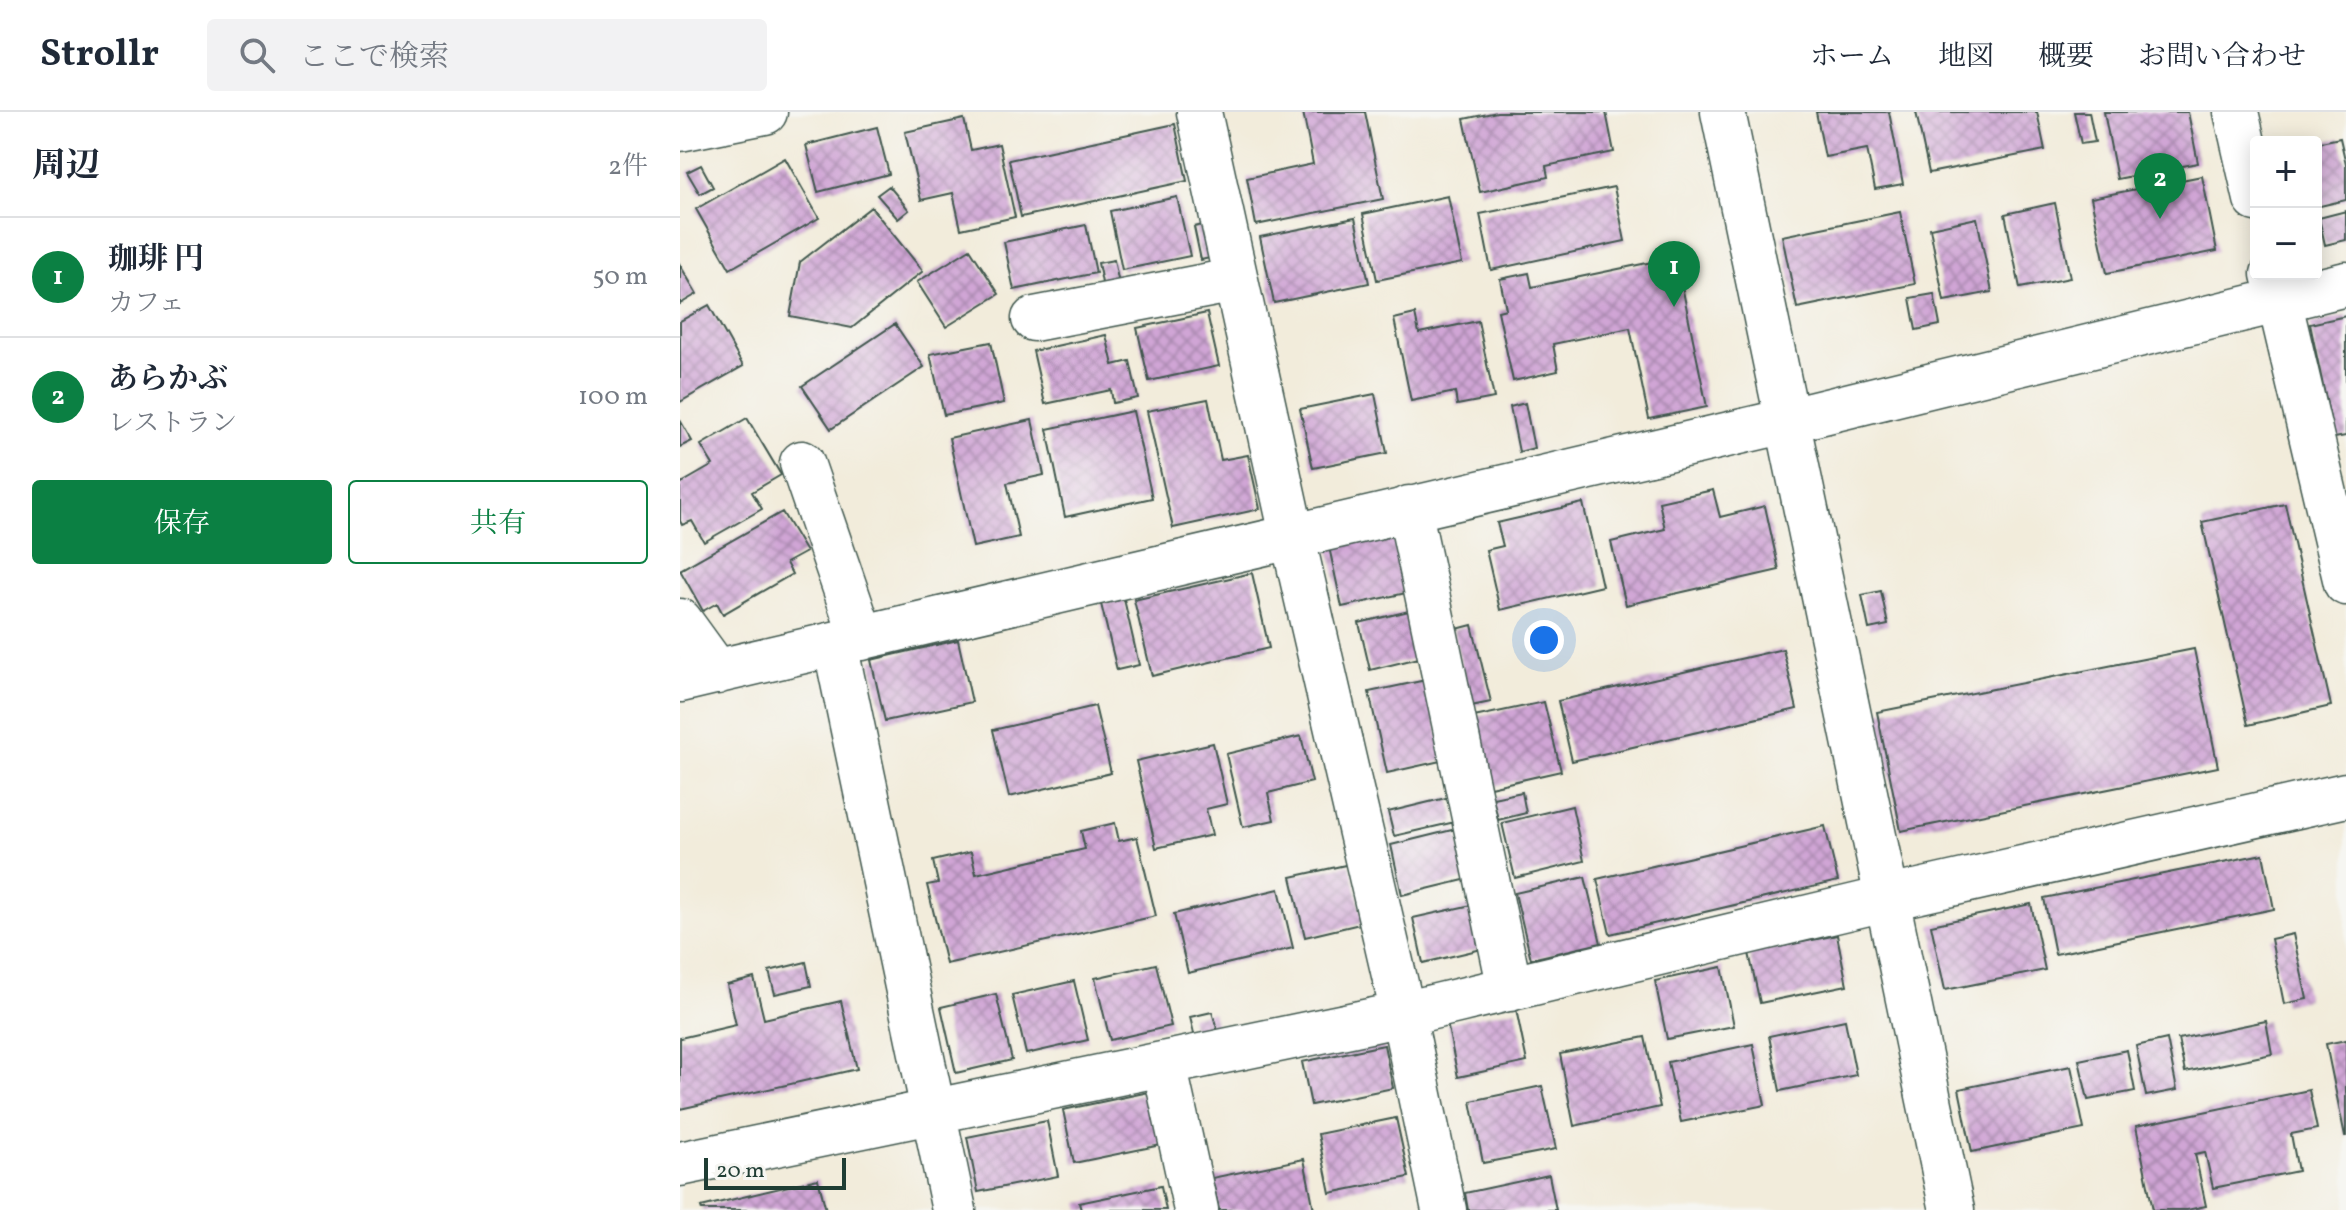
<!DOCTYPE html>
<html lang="ja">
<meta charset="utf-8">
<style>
body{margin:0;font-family:Vollkorn,"Noto Serif JP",serif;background:#f2f2f3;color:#1f2937}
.controls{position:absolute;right:24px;top:24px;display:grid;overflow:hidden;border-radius:8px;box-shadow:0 4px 20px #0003}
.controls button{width:72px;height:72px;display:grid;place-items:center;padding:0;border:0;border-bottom:2px solid #e0e1e3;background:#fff;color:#1f2937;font:40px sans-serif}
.scale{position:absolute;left:24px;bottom:20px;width:142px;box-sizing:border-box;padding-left:8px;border:4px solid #1f3d34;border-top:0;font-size:22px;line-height:28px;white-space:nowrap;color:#1f3d34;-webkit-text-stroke:6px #f6f6f2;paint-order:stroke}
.you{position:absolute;left:864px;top:528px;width:28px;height:28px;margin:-20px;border:6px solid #fff;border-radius:50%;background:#1a73e8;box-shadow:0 0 0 12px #1a73e833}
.badge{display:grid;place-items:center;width:52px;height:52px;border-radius:50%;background:#0b8043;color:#fff;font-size:26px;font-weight:700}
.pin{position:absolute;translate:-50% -66px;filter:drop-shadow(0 2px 4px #0008)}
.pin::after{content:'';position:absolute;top:42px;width:28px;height:24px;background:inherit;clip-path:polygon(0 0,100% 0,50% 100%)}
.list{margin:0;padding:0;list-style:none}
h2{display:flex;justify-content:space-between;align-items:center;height:104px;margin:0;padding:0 32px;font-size:34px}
h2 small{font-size:26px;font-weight:400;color:#747a83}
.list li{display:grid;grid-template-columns:52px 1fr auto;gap:24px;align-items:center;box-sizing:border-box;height:120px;padding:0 32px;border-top:2px solid #e0e1e3}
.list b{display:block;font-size:30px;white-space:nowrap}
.list p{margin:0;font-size:26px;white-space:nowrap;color:#747a83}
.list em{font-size:26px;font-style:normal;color:#747a83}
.actions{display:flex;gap:16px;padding:24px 32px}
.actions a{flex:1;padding:18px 0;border:2px solid #0b8043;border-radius:8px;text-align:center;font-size:28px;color:#0b8043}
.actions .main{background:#0b8043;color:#fff}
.icon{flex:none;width:44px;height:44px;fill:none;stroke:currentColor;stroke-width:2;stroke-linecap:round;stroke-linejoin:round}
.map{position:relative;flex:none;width:1666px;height:1098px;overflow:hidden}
header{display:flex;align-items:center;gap:48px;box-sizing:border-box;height:112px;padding:0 40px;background:#fff;border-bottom:2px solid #e0e1e3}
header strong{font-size:38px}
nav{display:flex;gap:44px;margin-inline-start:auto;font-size:28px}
.search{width:560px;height:72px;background:#f2f2f3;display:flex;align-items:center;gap:20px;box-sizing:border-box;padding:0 28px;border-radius:8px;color:#747a83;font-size:30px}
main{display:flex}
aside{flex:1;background:#fff}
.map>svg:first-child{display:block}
.building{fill:url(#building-cross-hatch)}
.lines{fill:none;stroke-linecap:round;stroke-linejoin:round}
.minor-casing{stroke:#3f574d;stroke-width:47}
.minor{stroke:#fff;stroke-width:44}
</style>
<header>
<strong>Strollr</strong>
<div class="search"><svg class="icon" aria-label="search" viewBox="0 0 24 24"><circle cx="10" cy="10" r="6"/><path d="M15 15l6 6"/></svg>ここで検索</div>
<nav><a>ホーム</a><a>地図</a><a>概要</a><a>お問い合わせ</a></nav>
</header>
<main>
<aside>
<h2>周辺<small>2件</small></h2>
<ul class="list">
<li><span class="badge">1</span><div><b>珈琲 円</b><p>カフェ</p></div><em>50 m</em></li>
<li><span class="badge">2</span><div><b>あらかぶ</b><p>レストラン</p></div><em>100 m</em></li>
</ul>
<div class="actions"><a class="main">保存</a><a>共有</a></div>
</aside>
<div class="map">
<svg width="1666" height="1098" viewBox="0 0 1666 1098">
<defs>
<pattern id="building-cross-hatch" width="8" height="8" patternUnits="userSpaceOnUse" patternTransform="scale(2)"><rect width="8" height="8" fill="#d0a5d5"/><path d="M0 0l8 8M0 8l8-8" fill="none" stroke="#a888ae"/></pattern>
</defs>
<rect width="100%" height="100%" fill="#f6f6f2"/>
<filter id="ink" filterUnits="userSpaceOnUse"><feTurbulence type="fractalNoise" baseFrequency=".0125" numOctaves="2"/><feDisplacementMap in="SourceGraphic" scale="16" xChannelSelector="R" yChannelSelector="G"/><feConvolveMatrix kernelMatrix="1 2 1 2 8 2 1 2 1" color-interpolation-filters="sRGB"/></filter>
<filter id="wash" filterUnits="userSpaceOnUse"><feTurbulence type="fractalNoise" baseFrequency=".006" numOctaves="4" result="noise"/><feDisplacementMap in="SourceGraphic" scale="32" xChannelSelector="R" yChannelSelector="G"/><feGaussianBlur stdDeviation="1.8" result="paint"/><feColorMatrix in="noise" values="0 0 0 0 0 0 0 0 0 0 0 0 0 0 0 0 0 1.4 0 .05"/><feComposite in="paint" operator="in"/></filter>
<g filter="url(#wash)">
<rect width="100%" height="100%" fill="#f2ecdb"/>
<g id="blocks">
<path class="building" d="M 623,0 L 685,0 L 703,87 L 576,113 L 567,66 L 633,52 Z
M 817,0 L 926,0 L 934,40 L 866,54 L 868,65 L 800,80 L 784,7 Z
M 1136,0 L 1209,0 L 1223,72 L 1195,77 L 1187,37 L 1145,45 Z
M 1236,0 L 1357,0 L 1365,38 L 1249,61 Z
M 1394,0 L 1409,0 L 1415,30 L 1401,32 Z
M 1424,0 L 1508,0 L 1518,51 L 1437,67 Z
M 284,7 L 291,38 L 319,32 L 335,105 L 281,117 L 273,81 L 241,88 L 225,20 Z
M 495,12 L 507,69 L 341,105 L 329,48 Z
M 197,15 L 209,62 L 138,80 L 126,33 Z
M 1660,26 L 1666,52 L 1666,88 L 1636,95 L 1636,31 Z
M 105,46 L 139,106 L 50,157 L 16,97 Z
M 21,53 L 33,75 L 20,82 L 7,60 Z
M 1522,64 L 1537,139 L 1427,161 L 1411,86 Z
M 209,74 L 229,98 L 218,107 L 197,83 Z
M 934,75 L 945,129 L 811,158 L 800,102 Z
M 768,84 L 782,151 L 697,168 L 683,102 Z
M 497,85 L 510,144 L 442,158 L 430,99 Z
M 1375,91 L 1390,166 L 1340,176 L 1325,102 Z
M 191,95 L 243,159 L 172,216 L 110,204 L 120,150 Z
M 1666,99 L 1666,128 L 1645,133 L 1639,106 Z
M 1220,100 L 1235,172 L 1117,196 L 1102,124 Z
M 675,106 L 689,171 L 594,191 L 580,125 Z
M 1297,106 L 1312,180 L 1264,189 L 1250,116 Z
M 531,111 L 538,144 L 521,148 L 514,115 Z
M 406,113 L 416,161 L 334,178 L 324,130 Z
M 290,137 L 319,182 L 266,215 L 237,170 Z
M 996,145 L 1027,295 L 969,307 L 950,216 L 873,232 L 878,259 L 833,269 L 818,199 L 826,197 L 820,167 L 849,161 L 852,175 Z
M 434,148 L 439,172 L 423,176 L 418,151 Z
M 0,153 L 17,182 L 0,192 Z
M 1254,182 L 1260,213 L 1236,218 L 1230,186 Z
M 29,193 L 63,254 L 0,290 L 0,209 Z
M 527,201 L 539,254 L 469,269 L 457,216 Z
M 735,202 L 739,221 L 798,209 L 814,286 L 777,293 L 775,280 L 731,289 L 714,207 Z
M 1666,204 L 1666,324 L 1654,326 L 1630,212 Z
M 215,212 L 244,255 L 151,317 L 122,274 Z
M 426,223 L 433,253 L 450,249 L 458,286 L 433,291 L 431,278 L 365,292 L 353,239 Z
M 311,230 L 324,291 L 264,303 L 250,242 Z
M 695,282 L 707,341 L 633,356 L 620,297 Z
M 528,287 L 541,348 L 568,343 L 580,397 L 493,416 L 467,299 Z
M 845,291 L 854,336 L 839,340 L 830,295 Z
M 453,299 L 472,386 L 385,405 L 367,317 Z
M 67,306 L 101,363 L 72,380 L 82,397 L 24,430 L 12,409 L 2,413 L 0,409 L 0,372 L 33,353 L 21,333 Z
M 0,308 L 12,329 L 0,335 Z
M 352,308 L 364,363 L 327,371 L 339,425 L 293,435 L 269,326 Z
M 1033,378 L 1040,405 L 1085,394 L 1099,458 L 946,493 L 931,430 L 985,417 L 979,390 Z
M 903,391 L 922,474 L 820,498 L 806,438 L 823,434 L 817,411 Z
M 1605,392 L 1651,594 L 1568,613 L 1522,410 Z
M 102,400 L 126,440 L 106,451 L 112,462 L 43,502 L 37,491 L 23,499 L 0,458 Z
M 712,421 L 726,481 L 662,495 L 649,435 Z
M 572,461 L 589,536 L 472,564 L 454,488 Z
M 1201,479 L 1208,513 L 1189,517 L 1182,483 Z
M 444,487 L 459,553 L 437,558 L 421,492 Z
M 729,499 L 739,546 L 690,558 L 679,511 Z
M 792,513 L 811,590 L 791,594 L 773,518 Z
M 278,528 L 292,590 L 205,609 L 191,548 Z
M 1103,537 L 1117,597 L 892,649 L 878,589 Z
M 1514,537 L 1538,655 L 1221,719 L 1197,600 Z
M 746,568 L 765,648 L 707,661 L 689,580 Z
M 864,590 L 881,659 L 810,675 L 794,605 Z
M 415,594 L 431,661 L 329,685 L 313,618 Z
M 621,624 L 632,670 L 588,681 L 594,708 L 563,715 L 546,642 Z
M 533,631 L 547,692 L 526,697 L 532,723 L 476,736 L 456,649 Z
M 842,680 L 846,701 L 818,708 L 813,686 Z
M 770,685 L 775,710 L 714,724 L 708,700 Z
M 892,694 L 904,749 L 835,766 L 822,711 Z
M 435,711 L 439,729 L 457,725 L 476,804 L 266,852 L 247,773 L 258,771 L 253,749 L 291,740 L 296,762 L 405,737 L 401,719 Z
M 1145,714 L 1158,769 L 930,822 L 917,767 Z
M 776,717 L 788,767 L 722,783 L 711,733 Z
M 1583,742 L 1594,797 L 1375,842 L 1364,786 Z
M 670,752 L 684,811 L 625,825 L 611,765 Z
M 905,765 L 921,831 L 851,847 L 835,781 Z
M 599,777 L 613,836 L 508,861 L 494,802 Z
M 796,792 L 806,836 L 743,851 L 733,806 Z
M 1351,792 L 1365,858 L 1265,878 L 1251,813 Z
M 1613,822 L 1627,887 L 1604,892 L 1591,827 Z
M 1157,823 L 1167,873 L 1080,891 L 1069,841 Z
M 126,850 L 131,874 L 95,882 L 89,859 Z
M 476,852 L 491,914 L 430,928 L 415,866 Z
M 1042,855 L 1054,914 L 987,927 L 975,869 Z
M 74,866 L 84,907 L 161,889 L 177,957 L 0,997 L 0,926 L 56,913 L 47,873 Z
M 394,869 L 408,928 L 346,942 L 332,883 Z
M 316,882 L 332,948 L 276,961 L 261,895 Z
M 836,897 L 847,950 L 778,965 L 767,911 Z
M 532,900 L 538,920 L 515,926 L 510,905 Z
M 1165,908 L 1176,963 L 1100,979 L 1089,924 Z
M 1586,909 L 1592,942 L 1505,960 L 1498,927 Z
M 965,925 L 980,995 L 894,1014 L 880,942 Z
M 1487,927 L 1497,978 L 1466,984 L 1456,934 Z
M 1666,928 L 1666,1024 L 1665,1024 L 1646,932 Z
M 1073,932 L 1085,993 L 1001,1010 L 988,950 Z
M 704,933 L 713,976 L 631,993 L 622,950 Z
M 1447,938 L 1455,979 L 1408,988 L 1399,948 Z
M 1391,954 L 1404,1017 L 1292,1040 L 1279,977 Z
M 862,974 L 876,1037 L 803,1051 L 791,989 Z
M 1629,978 L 1637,1017 L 1611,1022 L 1618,1059 L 1533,1076 L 1525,1040 L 1515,1042 L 1526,1094 L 1507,1098 L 1473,1098 L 1456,1014 Z
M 469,980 L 481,1033 L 394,1051 L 383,998 Z
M 716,1006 L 729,1065 L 650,1081 L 638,1022 Z
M 367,1009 L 378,1064 L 298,1080 L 287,1025 Z
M 624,1047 L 634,1098 L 539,1098 L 532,1066 Z
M 869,1063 L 876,1098 L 788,1098 L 785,1081 Z
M 138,1067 L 146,1098 L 22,1098 L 21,1095 Z
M 481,1074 L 486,1098 L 401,1098 L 399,1091 Z"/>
</g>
</g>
<g filter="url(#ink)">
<use href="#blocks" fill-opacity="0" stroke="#3f574d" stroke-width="2"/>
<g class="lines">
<g class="minor-casing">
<path id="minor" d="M 519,0 L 612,423 L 723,902 L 764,1098
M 1043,0 L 1272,1098
M 1556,0 L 1576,87
M 0,17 L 85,0
M 1593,162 L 1666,471
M 354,207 L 556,168
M 122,351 L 182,526
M 729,396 L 830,877
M 0,509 L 37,560
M 155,532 L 274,1098
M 0,568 L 1106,309 L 1666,172
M 484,952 L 516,1098
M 0,1052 L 723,902 L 1209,786 L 1666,683"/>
</g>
<use href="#minor" class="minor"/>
</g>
</g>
</svg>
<div class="controls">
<button>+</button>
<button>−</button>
</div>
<div class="scale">20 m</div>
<div class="you"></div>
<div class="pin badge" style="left:994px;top:195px">1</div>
<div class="pin badge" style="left:1480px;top:107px">2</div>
</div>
</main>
